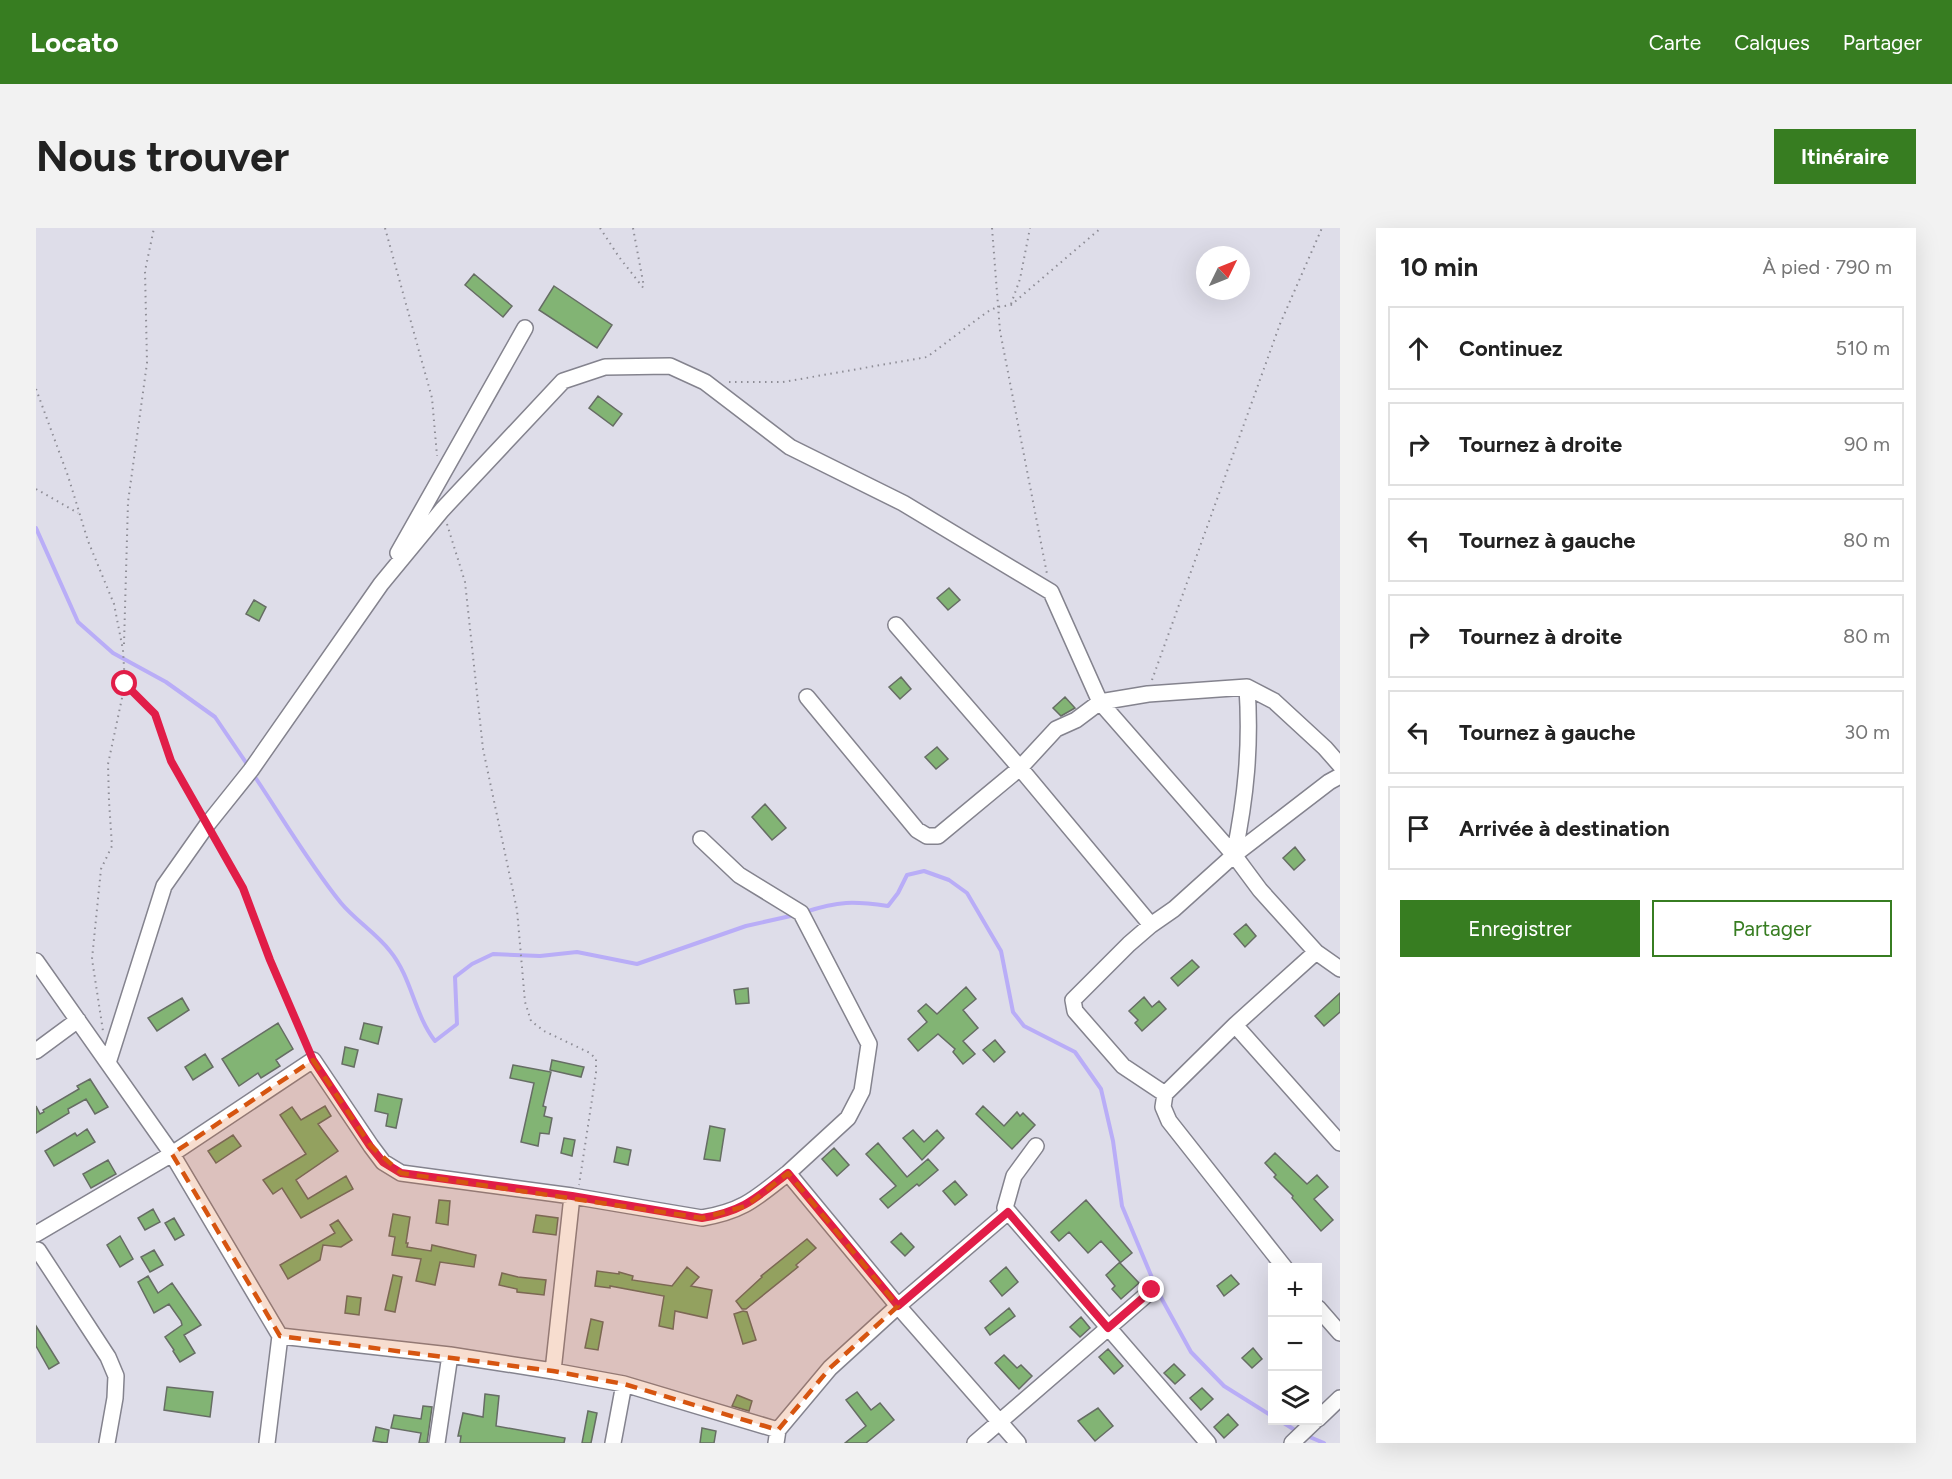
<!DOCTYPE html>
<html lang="fr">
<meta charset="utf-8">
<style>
body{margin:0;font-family:Figtree,sans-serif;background:#f2f2f2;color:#222}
.controls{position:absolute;right:18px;bottom:18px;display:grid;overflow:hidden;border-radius:0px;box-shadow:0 6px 24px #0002}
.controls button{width:54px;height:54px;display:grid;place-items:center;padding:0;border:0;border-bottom:2px solid #e0e0e0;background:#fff;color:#222;font:30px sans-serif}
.compass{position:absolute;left:1160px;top:18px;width:54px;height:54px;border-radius:50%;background:#fff;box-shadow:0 6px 24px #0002;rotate:47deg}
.stop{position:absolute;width:18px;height:18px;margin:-14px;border:4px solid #e11d48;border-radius:50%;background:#fff}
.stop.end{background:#e11d48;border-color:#fff;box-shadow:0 2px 6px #0008}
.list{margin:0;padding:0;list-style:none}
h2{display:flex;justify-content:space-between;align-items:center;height:78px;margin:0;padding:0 24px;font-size:26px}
h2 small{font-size:20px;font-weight:400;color:#767676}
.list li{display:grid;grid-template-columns:39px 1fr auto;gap:18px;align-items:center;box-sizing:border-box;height:84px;margin:0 12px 12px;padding:0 12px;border:2px solid #e0e0e0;border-radius:0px}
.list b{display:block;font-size:22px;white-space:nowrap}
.list em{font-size:20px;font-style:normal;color:#767676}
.actions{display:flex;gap:12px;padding:18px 24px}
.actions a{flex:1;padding:14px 0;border:2px solid #377d21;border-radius:0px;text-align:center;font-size:21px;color:#377d21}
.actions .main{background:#377d21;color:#fff}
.icon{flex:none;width:33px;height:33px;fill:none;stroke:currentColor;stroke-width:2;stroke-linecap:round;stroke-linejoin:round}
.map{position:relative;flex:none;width:1304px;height:1215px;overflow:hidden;border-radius:0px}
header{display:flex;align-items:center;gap:36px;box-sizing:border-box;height:84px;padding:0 30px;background:#377d21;color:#fff}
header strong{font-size:28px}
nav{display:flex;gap:33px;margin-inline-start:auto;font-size:21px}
.intro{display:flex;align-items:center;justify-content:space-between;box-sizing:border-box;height:144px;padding:0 36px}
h1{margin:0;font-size:42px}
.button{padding:15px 27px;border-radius:0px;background:#377d21;color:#fff;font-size:21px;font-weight:700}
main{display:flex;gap:36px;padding:0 36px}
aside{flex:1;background:#fff;border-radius:0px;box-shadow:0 6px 24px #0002}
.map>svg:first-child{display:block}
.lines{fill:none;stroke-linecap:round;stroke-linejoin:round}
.stream{stroke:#b9adf7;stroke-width:4}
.building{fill:#82b474;stroke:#666d64;stroke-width:1.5}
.minor-casing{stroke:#84838e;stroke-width:18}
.path{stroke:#8e8d96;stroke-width:2;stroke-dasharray:1.5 4.5;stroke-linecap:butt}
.minor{stroke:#fff;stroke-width:15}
.route{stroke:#e11d48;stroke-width:8}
.marked{fill:#d65510;fill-opacity:0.2;stroke:#d65510;stroke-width:4.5;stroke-dasharray:12 8;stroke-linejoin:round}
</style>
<header>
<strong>Locato</strong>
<nav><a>Carte</a><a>Calques</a><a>Partager</a></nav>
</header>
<div class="intro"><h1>Nous trouver</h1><a class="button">Itinéraire</a></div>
<main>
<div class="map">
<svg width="1304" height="1215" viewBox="0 0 1304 1215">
<rect width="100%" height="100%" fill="#dedde9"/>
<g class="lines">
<path class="stream" d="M 0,300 L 42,394 L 77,425 L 130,454 L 179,489 L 213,539
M 217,546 C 246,589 272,634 305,675 C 319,692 340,705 354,723 C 376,750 378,786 399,813 L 421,796 L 419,749 L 436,736 L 457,726 L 504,728 L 541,724 L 601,736 L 710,698 L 759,687
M 769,684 C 803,673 817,673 852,678 L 862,665 L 871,647 L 888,643 L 913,652 L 931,665 L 965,723 L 977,784 L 988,798 L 1039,824 L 1065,861 L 1077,913 L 1086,978 L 1122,1064 L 1155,1124 L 1188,1158 L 1236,1188
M 1243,1192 L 1262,1204
M 1269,1207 L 1288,1215"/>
</g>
<path class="building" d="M 438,46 L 476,78 L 467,89 L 429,57 Z
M 518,58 L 576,97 L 561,120 L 503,82 Z
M 562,168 L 586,186 L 577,198 L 553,180 Z
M 913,360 L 924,372 L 912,382 L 901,370 Z
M 218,372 L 230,379 L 223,393 L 210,386 Z
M 865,449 L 875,461 L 864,471 L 853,459 Z
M 1029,469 L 1039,480 L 1025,488 L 1017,480 Z
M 901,519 L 912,531 L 900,541 L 889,529 Z
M 729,576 L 750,600 L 736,612 L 716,589 Z
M 1259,619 L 1269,632 L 1258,642 L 1247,630 Z
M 1210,696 L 1220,708 L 1209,719 L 1198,706 Z
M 1156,732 L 1163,739 L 1142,758 L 1135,750 Z
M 930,759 L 940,771 L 927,782 L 942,800 L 927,813 L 939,826 L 927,836 L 917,824 L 919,821 L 902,806 L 882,823 L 872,811 L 891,794 L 882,783 L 890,776 L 901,786 Z
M 712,760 L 713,775 L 700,776 L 698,762 Z
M 1304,765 L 1304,784 L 1288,798 L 1279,788 Z
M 1108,769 L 1116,779 L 1123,773 L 1130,781 L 1106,803 L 1099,795 L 1102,792 L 1093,783 Z
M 146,770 L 153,782 L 121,803 L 112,790 Z
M 242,795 L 257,821 L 240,832 L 244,838 L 225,850 L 222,845 L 203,858 L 186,831 Z
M 328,795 L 346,799 L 342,816 L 324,811 Z
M 959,812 L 969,824 L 958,834 L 947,822 Z
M 309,819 L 322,822 L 318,839 L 306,836 Z
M 169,826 L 177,839 L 157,852 L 149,839 Z
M 516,832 L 548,839 L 545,849 L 514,842 Z
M 477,837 L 515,844 L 507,878 L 510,879 L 508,888 L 516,890 L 513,906 L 504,905 L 502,918 L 485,914 L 498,855 L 474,850 Z
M 54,851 L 72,879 L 59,886 L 50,871 L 32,881 L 33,885 L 0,905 L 0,878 L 4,886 L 8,884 L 7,882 L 43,861 L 41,858 Z
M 342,866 L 366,871 L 360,900 L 350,898 L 352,886 L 339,883 Z
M 289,878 L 295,888 L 282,896 L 302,923 L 260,952 L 272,971 L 310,948 L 317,961 L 265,990 L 246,960 L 237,966 L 227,952 L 270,926 L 244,887 L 256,879 L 265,892 Z
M 947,878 L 968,898 L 981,884 L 984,888 L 987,885 L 999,897 L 976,921 L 940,886 Z
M 674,898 L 689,901 L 684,933 L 668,931 Z
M 51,901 L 59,914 L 18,938 L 9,923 L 39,905 L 41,908 Z
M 877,902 L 888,914 L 901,902 L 908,910 L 886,932 L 867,910 Z
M 197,907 L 205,918 L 180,935 L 172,923 Z
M 528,910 L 539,912 L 536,928 L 525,925 Z
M 842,915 L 871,949 L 892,931 L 902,942 L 883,958 L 881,956 L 852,980 L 844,971 L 860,958 L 830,926 Z
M 581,919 L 595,922 L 592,937 L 578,934 Z
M 798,920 L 813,937 L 801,948 L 786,931 Z
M 1239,925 L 1271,956 L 1281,947 L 1292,959 L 1278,971 L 1297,992 L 1285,1003 L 1256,970 L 1257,968 L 1238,949 L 1240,947 L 1229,935 Z
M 72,932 L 80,946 L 55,960 L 47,946 Z
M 919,953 L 931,967 L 919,977 L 907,963 Z
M 403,972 L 414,973 L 412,997 L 400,995 Z
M 1050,972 L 1096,1025 L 1084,1035 L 1103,1055 L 1085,1071 L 1076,1061 L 1079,1058 L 1070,1047 L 1084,1034 L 1065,1013 L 1052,1025 L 1033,1004 L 1023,1013 L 1015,1004 Z
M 117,981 L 124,994 L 109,1002 L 102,990 Z
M 357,986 L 374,989 L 370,1015 L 372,1015 L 371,1019 L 395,1023 L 396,1017 L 440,1027 L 438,1039 L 404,1034 L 399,1057 L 380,1053 L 385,1031 L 356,1027 L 359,1009 L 353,1008 Z
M 500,987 L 522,990 L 520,1007 L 497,1004 Z
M 138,990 L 148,1007 L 139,1012 L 129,995 Z
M 302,992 L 316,1012 L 305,1019 L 287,1017 L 284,1032 L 252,1051 L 244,1037 L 299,1005 L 294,997 Z
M 865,1005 L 878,1019 L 869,1028 L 855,1014 Z
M 84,1008 L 97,1031 L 84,1039 L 71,1017 Z
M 771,1011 L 780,1020 L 760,1037 L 762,1039 L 710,1081 L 706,1081 L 700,1073 L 726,1049 L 725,1048 Z
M 118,1022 L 127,1037 L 114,1044 L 105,1029 Z
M 651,1039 L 663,1049 L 655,1058 L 676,1062 L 671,1090 L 639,1083 L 637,1101 L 623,1098 L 628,1068 L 574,1058 L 574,1060 L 559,1058 L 561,1043 L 583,1046 L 583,1044 L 597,1048 L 596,1052 L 636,1058 Z
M 970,1039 L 982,1054 L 966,1068 L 954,1053 Z
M 466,1045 L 482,1049 L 510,1052 L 508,1067 L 481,1064 L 481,1061 L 463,1057 Z
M 357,1047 L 366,1049 L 359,1084 L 349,1082 Z
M 1195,1047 L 1203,1056 L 1188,1068 L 1181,1058 Z
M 112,1048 L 122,1065 L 136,1055 L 165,1097 L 148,1107 L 159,1125 L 144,1134 L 137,1123 L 138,1122 L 129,1109 L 146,1097 L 145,1093 L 133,1076 L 118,1085 L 102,1054 Z
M 311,1068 L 325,1070 L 323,1087 L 309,1085 Z
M 973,1080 L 979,1088 L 954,1107 L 949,1100 Z
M 707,1083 L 711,1084 L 720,1112 L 707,1116 L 698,1086 Z
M 1045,1089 L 1054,1100 L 1044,1109 L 1034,1099 Z
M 555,1091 L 567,1094 L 562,1122 L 549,1120 Z
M 0,1098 L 23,1135 L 13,1141 L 0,1118 Z
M 1217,1120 L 1226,1131 L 1216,1140 L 1206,1130 Z
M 1072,1121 L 1087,1138 L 1078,1146 L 1063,1129 Z
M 968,1127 L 981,1140 L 985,1137 L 996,1148 L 983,1161 L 959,1135 Z
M 1138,1136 L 1149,1147 L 1139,1156 L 1128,1145 Z
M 131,1159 L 177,1164 L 174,1189 L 128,1182 Z
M 1166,1160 L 1177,1171 L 1165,1182 L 1154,1170 Z
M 821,1164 L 835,1182 L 844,1175 L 858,1192 L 830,1215 L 809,1215 L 830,1198 L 810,1172 Z
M 449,1166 L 463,1168 L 460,1198 L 529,1210 L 528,1215 L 424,1215 L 425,1208 L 422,1208 L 427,1185 L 447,1189 Z
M 701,1167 L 716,1173 L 713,1183 L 696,1178 Z
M 387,1178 L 396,1179 L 391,1215 L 383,1215 L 385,1205 L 355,1200 L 358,1187 L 385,1191 Z
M 1062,1180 L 1077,1198 L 1059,1213 L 1042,1193 Z
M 552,1183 L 561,1185 L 555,1215 L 546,1215 Z
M 1192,1186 L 1202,1197 L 1188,1210 L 1178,1199 Z
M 340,1199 L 353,1202 L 351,1215 L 337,1213 Z
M 666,1200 L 680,1203 L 678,1215 L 664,1215 Z"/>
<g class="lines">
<g class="minor-casing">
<path id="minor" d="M 362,325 L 489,100
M 860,397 L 984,540 L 1115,697
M 771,469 L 881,602 L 891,608 L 902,608 L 984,540 L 1020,501 L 1040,492 L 1064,474 L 1112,466 L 1211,459 L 1238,473 L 1289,520 L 1304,537
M 665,611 L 703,647 L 765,685 L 833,816 L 826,863 L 812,890 L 752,945
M 1198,627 C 1210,569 1215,518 1211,459
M 0,733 L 136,926 L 244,1108 L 231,1215
M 1199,797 L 1304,915
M 0,823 L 42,792
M 72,835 L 128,658 L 171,597 L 215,542 L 345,356 L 406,282 L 527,153 L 569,139 L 634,138 L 669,154 L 754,219 L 867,275 L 1015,364 L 1064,474 L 1198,627 L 1224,662 L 1280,724 L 1304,741
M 1129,866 L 1087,838 L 1039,783 L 1037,772 L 1093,716 L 1115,697 L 1138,681 L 1198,627 L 1293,554 L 1304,548
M 1000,918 L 978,948 L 969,980 L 1172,1215
M 972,984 L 862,1078 L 982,1215
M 0,1006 L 136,926 L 277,832 L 335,918 L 347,934 L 365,945 L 536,968
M 2,1022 L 72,1129 L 80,1148 L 79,1170 L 71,1215
M 1249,1040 L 1133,893 L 1127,879 L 1129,866 L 1199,797 L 1280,724
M 1282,1080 L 1304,1105
M 244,1108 L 414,1127 L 517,1143 L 588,1156 L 742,1202
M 517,1143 L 536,968 L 666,990 C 708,983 720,970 752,945 L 862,1078 L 794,1140 L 742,1202 L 740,1215
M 1282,1191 L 1304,1170
M 401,1215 L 414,1127
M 577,1215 L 588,1156
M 939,1215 L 1116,1062
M 1256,1215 L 1280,1192"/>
</g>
<path class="path" d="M 349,0 L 396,170 L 401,228
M 564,0 L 583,29 L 609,62
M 597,0 L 608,59
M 956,0 L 964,103 L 1011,346
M 975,76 L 984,51 L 994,0
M 693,154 L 747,154 L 891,129 L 951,84 L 961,79 L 975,77 L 1065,0
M 0,161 L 32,248 L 52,313 L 78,376 L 87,422 L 89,456 L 72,536 L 73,573 L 76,618 L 65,641 L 56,731 L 67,803
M 0,261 L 42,285
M 411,296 L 429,354 L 447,521 L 481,682 L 489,774 L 495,793 L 508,803 L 554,825 L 560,831 L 560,845 L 543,957
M 88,416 L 92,274 L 111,135 L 109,43 L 118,0
M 1116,452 L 1244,96 L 1286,0
M 90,457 L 119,486 L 135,533 L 164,585
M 179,610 L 207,660 L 234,732 L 271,819"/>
<use href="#minor" class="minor"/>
</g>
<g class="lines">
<path class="route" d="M 89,456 L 119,486 L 135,533 L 207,660 L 234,732 L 277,832 L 334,918 L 347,934 L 365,945 L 536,968 L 666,990 C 708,983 720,970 752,945 L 862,1078 L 972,984 L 1072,1100 L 1116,1062"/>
</g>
<path class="marked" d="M 277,832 L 335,918 L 365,945 L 666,990 L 710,978 L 752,945 L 862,1078 L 794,1140 L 742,1202 L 588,1156 L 517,1143 L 244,1108 L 136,926 Z"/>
</svg>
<div class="controls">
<button>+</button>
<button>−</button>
<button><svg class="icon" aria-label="layers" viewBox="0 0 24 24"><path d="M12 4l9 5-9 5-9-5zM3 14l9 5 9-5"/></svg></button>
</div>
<svg class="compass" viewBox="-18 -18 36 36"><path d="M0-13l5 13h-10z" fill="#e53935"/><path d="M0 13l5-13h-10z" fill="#767676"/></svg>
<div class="stop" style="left:89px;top:456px"></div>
<div class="stop end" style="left:1116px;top:1062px"></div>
</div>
<aside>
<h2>10 min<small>À pied · 790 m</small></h2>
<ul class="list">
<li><svg class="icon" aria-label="ahead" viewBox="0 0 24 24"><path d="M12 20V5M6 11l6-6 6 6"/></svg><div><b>Continuez</b></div><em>510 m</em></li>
<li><svg class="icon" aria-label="right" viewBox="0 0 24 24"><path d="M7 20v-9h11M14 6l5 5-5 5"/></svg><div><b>Tournez à droite</b></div><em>90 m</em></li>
<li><svg class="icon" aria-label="left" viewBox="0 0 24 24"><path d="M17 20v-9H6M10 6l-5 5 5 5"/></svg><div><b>Tournez à gauche</b></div><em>80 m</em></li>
<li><svg class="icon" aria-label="right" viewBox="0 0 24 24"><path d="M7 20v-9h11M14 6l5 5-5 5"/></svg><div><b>Tournez à droite</b></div><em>80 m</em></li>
<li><svg class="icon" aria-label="left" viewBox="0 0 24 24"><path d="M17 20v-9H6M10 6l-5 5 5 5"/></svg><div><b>Tournez à gauche</b></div><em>30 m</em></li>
<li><svg class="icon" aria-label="arrive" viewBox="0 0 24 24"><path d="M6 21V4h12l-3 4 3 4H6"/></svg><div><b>Arrivée à destination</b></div></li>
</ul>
<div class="actions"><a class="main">Enregistrer</a><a>Partager</a></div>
</aside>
</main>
